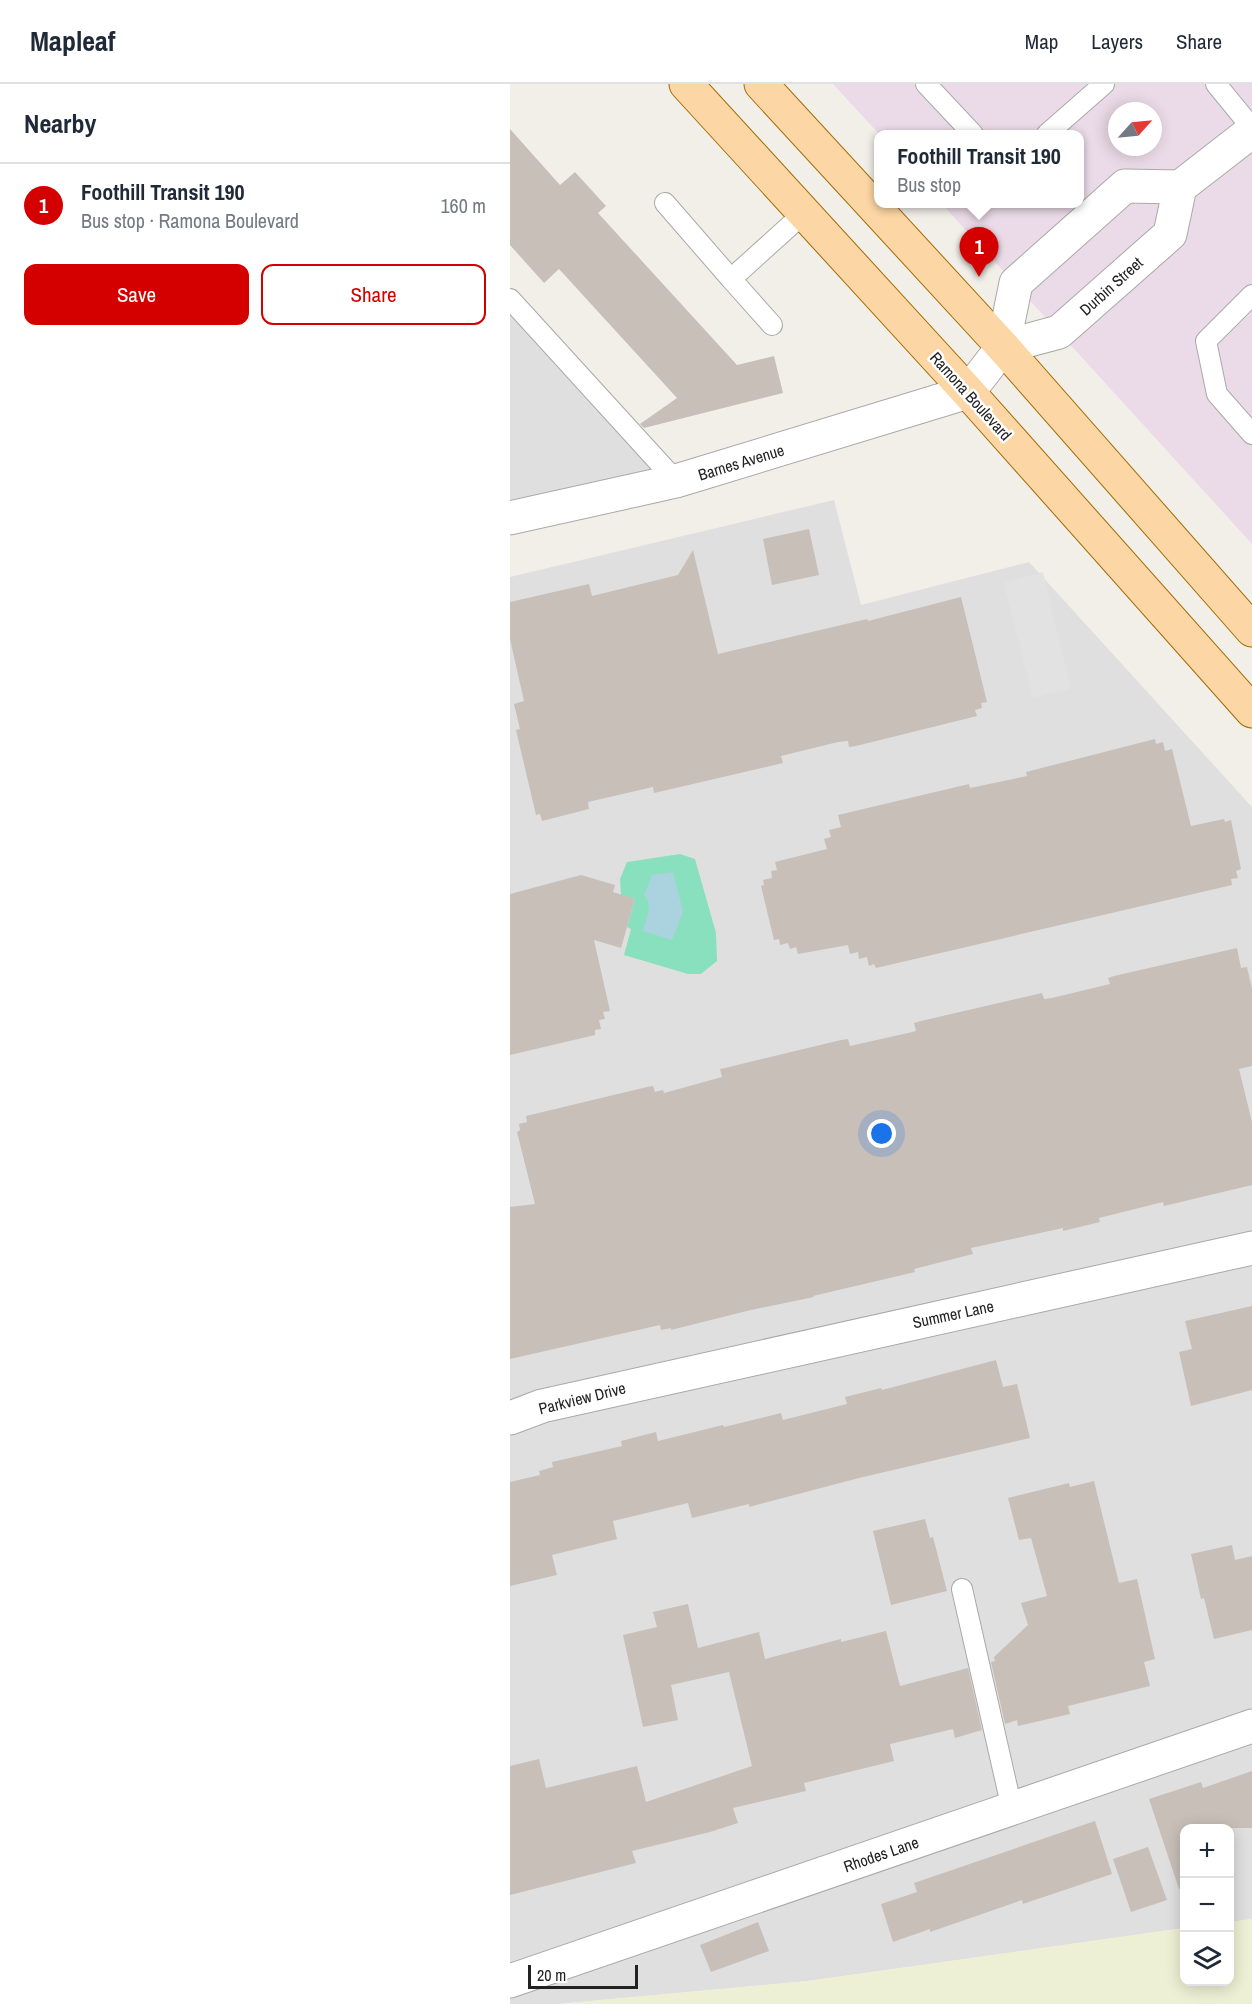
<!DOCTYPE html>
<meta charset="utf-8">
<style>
body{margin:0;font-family:"Archivo Narrow",sans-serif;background:#f6f6f7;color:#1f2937}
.controls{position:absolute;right:18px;bottom:18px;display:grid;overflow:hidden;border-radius:12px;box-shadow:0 3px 15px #0003}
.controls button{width:54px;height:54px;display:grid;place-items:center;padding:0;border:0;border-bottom:2px solid #e0e1e3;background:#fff;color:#1f2937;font:30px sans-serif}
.compass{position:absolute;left:598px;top:18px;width:54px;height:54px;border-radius:50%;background:#fff;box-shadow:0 3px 15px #0003;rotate:63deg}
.scale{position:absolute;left:18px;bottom:15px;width:110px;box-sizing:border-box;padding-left:6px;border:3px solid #222;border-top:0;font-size:16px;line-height:21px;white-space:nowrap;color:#222;-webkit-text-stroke:4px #fff;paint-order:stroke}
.you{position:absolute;left:372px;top:1050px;width:21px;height:21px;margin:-15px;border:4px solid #fff;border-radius:50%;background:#1a73e8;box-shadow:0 0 0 9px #1a73e833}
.badge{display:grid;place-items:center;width:39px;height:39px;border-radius:50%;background:#d40000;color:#fff;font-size:20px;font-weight:700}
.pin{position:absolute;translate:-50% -50px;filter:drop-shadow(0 2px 3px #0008)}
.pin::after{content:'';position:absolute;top:32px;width:21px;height:18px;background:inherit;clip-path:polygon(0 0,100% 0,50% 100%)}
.popup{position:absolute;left:364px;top:46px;width:210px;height:78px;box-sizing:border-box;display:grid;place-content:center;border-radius:12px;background:#fff;filter:drop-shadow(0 2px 4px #0005);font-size:20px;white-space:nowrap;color:#747a83}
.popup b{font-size:22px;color:#1f2937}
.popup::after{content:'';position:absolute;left:50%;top:100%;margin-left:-12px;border:12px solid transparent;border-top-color:#fff}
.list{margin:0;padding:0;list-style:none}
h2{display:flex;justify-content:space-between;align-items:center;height:78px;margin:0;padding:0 24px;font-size:26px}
h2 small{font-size:20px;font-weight:400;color:#747a83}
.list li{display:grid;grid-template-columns:39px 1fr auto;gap:18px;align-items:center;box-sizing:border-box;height:84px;padding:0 24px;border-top:2px solid #e0e1e3}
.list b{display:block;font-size:22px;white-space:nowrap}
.list p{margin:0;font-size:20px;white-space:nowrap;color:#747a83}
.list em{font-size:20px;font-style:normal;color:#747a83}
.actions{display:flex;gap:12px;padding:18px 24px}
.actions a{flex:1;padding:14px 0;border:2px solid #d40000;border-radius:12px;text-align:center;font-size:21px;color:#d40000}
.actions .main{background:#d40000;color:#fff}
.icon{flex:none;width:33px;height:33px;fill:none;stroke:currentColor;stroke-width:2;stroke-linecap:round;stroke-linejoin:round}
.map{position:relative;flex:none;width:742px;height:1920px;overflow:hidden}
header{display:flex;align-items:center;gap:36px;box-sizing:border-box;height:84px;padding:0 30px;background:#fff;border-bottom:2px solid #e0e1e3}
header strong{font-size:28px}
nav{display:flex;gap:33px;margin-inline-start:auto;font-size:21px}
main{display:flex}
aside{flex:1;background:#fff}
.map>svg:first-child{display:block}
.residential{fill:#e0dfdf}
.industrial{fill:#ebdbe8;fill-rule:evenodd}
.farmland{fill:#eef0d5}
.pitch{fill:#88e0be}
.parking{fill:#e2e2e2}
.water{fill:#aad3df}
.building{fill:#c7bfb8}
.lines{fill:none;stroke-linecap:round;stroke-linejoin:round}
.service-casing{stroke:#a9a9a9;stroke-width:22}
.minor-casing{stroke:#a9a9a9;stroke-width:35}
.primary-casing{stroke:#a06b00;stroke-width:35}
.service{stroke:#fff;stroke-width:20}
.minor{stroke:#fff;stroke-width:33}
.primary{stroke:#fcd6a4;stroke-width:33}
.labels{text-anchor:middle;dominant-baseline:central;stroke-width:5;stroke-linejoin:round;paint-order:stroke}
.street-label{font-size:16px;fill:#222;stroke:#fff}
</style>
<header>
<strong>Mapleaf</strong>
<nav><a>Map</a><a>Layers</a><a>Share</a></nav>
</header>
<main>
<aside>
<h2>Nearby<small></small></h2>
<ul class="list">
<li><span class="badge">1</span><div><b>Foothill Transit 190</b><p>Bus stop · Ramona Boulevard</p></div><em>160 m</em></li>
</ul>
<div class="actions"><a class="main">Save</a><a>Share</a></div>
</aside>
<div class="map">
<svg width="742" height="1920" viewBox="0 0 742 1920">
<rect width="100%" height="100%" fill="#f2efe9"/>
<path class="residential" d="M 0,215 L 166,397 L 0,434 Z
M 324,416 L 351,521 L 519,478 L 742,723 L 742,1835 L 720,1838 L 720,1744 L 674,1744 L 674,1844 L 298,1897 L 48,1920 L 0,1920 L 0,493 Z"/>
<path class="industrial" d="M 323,0 L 742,0 L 742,460 L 432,120 L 570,119 L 570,50 L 369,50 ZM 607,27 L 643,27 L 643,63 L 607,63 Z"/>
<path class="farmland" d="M 742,1835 L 742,1920 L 48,1920 L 298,1897 L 674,1844 L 674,1898 L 720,1898 L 720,1838 Z"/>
<path class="pitch" d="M 170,770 L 185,775 L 206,849 L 207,877 L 191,890 L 178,890 L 114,871 L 121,845 L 117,843 L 125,815 L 111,811 L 110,795 L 117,778 Z"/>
<path class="parking" d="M 533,488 L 561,605 L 523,614 L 494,499 Z"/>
<path class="water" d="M 163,788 L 173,828 L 162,856 L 133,847 C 136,834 144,822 134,811 L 142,791 Z"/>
<path class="building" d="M 0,45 L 50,101 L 65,88 L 96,122 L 88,129 L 227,281 L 264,272 L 273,309 L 134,344 L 130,340 L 167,314 L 49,185 L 34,199 L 0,161 Z
M 299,445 L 309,491 L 262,501 L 253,455 Z
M 183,466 L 208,570 L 357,535 L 358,537 L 451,513 L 477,618 L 471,619 L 472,624 L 465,626 L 467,632 L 346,662 L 339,663 L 338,657 L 328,658 L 271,672 L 273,679 L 144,709 L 143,703 L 78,718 L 79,725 L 32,737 L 30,730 L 26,731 L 6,646 L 10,645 L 4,620 L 14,617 L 0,555 L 0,518 L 79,500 L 82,512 L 168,491 Z
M 645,655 L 646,660 L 653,658 L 655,667 L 662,665 L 681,742 L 714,735 L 715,738 L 721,736 L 731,785 L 726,787 L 728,794 L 721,795 L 722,801 L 366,884 L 364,880 L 359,882 L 357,873 L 349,875 L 348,868 L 340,870 L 338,861 L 288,870 L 286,863 L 280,865 L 278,859 L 270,861 L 269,855 L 264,856 L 251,802 L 254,801 L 253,796 L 262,794 L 261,787 L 267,786 L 265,778 L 317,765 L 314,755 L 321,753 L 319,746 L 331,743 L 328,731 L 459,700 L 460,704 L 517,692 L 516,688 Z
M 71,791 L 105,801 L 103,808 L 125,815 L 111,864 L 84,856 L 100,927 L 93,928 L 95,935 L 89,936 L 91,945 L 85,946 L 85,951 L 0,971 L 0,810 Z
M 727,864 L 731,884 L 737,883 L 742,905 L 742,982 L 729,985 L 742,1038 L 742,1101 L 654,1122 L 653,1118 L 589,1134 L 590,1138 L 553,1147 L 553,1144 L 461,1164 L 463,1170 L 404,1185 L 405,1188 L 303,1212 L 304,1213 L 241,1226 L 161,1246 L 161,1244 L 151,1246 L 150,1241 L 0,1275 L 0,1123 L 25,1120 L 7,1048 L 10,1046 L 9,1040 L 17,1038 L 16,1032 L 137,1003 L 143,1002 L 145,1008 L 153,1006 L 154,1009 L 212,993 L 210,985 L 215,984 L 331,956 L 338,955 L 340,962 L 398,949 L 406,947 L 404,939 L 411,937 L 532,909 L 534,915 L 542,914 L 600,900 L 598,894 L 604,892 Z
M 742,1222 L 742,1306 L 681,1322 L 669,1268 L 682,1265 L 675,1237 Z
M 486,1276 L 493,1303 L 507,1300 L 520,1354 L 349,1394 L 239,1423 L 239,1420 L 182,1434 L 178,1419 L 103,1437 L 107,1455 L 42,1471 L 47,1491 L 0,1502 L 0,1398 L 30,1391 L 29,1387 L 43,1383 L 42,1378 L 112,1362 L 111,1357 L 146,1348 L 148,1357 L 213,1341 L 214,1343 L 271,1329 L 273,1336 L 337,1320 L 335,1313 L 371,1304 L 372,1306 Z
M 584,1397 L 609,1499 L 627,1495 L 645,1575 L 634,1578 L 640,1602 L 558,1622 L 560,1630 L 508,1642 L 507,1636 L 495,1640 L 481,1578 L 485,1577 L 484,1573 L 518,1541 L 511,1519 L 537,1512 L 521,1454 L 509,1456 L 498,1414 L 559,1399 L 560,1403 Z
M 415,1435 L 420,1454 L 423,1453 L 437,1507 L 381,1521 L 363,1447 Z
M 722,1461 L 725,1476 L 742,1472 L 742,1546 L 704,1555 L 694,1514 L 691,1515 L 681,1470 Z
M 178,1520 L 188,1564 L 249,1548 L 255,1575 L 331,1555 L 331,1558 L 376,1547 L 390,1602 L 458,1584 L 472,1646 L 445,1654 L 443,1645 L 380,1660 L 384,1677 L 294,1699 L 296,1707 L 223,1724 L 228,1739 L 200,1748 L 122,1767 L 126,1779 L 0,1811 L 0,1682 L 29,1675 L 36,1704 L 127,1682 L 136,1718 L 242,1682 L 219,1588 L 161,1601 L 168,1636 L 133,1643 L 113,1551 L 147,1543 L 143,1528 Z
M 742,1687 L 742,1744 L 675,1744 L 675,1804 L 669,1805 L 639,1715 L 691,1698 L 693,1704 Z
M 585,1737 L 602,1790 L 513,1820 L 512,1816 L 420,1848 L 420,1845 L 383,1858 L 371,1820 L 407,1808 L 404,1799 Z
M 638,1763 L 657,1816 L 621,1828 L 603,1775 Z
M 248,1838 L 259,1867 L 201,1888 L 190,1861 Z"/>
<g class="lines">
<g class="service-casing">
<path id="service" d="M 416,0 L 463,50
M 706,0 L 742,44
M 537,50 L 594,0
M 155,119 L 221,195 L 294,129
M 221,195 L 262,241
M 742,211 L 696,257 L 707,310 L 742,350
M 0,215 L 166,397
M 452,1505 L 502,1725"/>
</g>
<g class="minor-casing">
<path id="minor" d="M 493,263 L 549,248 L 660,150 L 670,103
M 0,434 L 166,397 L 458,308 L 493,263 L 506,199 L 615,102 L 670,103 L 742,47
M 0,1334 L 32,1322 L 742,1164
M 0,1897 L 742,1642"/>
</g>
<g class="primary-casing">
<path id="primary" d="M 176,0 L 458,308 L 742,627
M 251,0 L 493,263 L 742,546"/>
</g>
<use href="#service" class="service"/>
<use href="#minor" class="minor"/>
<use href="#primary" class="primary"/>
</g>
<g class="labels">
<g class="street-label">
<text transform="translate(601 202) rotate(-42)">Durbin Street</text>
<text transform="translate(461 312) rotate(48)">Ramona Boulevard</text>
<text transform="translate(231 378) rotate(-17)">Barnes Avenue</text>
<text transform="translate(443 1230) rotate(-12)">Summer Lane</text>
<text transform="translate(72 1314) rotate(-14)">Parkview Drive</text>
<text transform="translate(371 1770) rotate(-19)">Rhodes Lane</text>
</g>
</g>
</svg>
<div class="controls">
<button>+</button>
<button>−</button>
<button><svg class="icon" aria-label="layers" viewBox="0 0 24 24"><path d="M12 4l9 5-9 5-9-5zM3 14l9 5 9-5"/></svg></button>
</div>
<svg class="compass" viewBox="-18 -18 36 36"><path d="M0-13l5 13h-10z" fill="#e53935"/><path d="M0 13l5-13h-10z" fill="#747a83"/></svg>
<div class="scale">20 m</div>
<div class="you"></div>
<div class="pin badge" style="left:469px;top:193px">1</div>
<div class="popup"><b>Foothill Transit 190</b>Bus stop</div>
</div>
</main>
